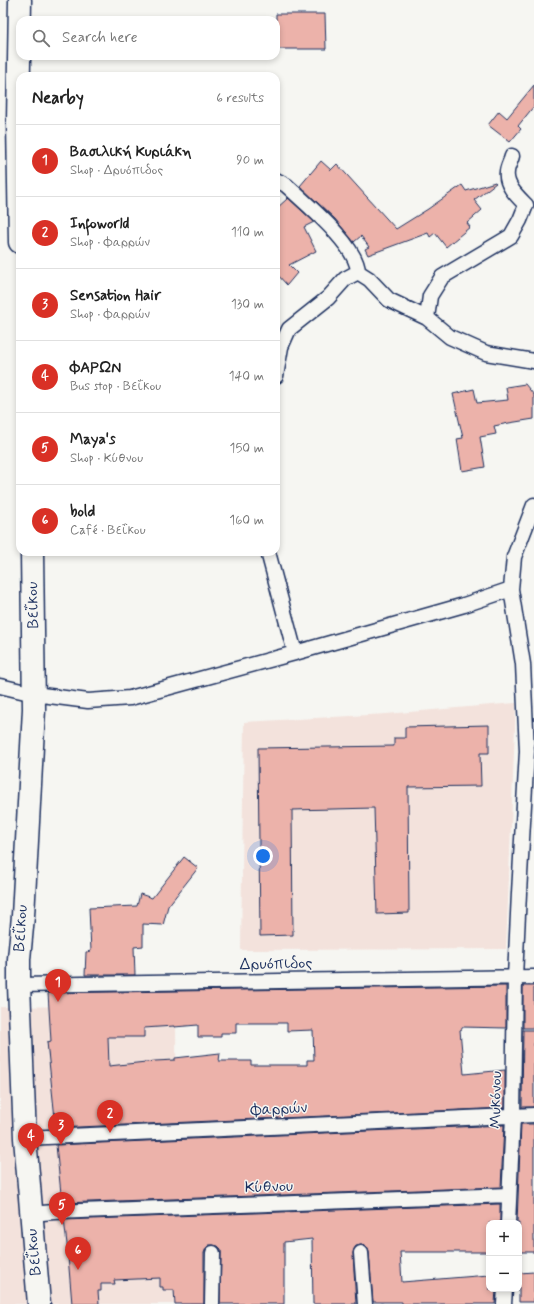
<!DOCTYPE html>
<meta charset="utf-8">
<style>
body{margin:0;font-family:Mynerve,sans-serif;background:#f2f2f2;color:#222}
.controls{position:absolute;right:12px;bottom:12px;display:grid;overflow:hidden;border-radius:8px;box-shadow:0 2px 6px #0003}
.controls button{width:36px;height:36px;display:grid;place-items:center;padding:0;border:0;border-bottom:1px solid #e0e0e0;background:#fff;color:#222;font:20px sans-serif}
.you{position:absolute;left:263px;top:856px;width:14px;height:14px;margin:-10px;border:3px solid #fff;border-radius:50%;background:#1a73e8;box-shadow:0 0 0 6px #1a73e833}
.badge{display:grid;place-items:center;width:26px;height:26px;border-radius:50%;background:#d93025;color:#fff;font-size:13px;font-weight:700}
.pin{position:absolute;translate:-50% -33px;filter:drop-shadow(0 1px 2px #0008)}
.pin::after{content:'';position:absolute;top:21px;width:14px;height:12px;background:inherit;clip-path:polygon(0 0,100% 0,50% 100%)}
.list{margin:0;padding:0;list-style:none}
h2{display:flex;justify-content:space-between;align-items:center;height:52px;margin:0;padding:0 16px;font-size:17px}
h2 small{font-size:13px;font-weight:400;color:#767676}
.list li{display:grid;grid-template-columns:26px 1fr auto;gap:12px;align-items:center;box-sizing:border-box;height:72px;padding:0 16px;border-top:1px solid #e0e0e0}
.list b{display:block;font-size:15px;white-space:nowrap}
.list p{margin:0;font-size:13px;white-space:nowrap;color:#767676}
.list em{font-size:13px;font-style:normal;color:#767676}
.icon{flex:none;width:22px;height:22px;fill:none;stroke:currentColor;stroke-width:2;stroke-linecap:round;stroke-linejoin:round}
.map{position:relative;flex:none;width:534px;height:1304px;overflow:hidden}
.search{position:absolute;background:#fff;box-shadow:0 2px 6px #0003;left:16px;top:16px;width:264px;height:44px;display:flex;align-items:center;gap:10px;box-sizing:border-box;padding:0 14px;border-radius:12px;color:#767676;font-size:15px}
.panel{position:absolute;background:#fff;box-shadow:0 2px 6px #0003;left:16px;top:72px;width:264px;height:484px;border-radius:12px}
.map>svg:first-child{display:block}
.built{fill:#f3e2dc}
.building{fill:#ecb2aa;stroke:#1b2f5e;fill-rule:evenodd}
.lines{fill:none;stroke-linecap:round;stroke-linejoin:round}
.street-casing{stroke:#1b2f5e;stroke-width:17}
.primary-casing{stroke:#1b2f5e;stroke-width:25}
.street{stroke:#f6f6f2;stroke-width:14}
.primary{stroke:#f6f6f2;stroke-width:22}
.labels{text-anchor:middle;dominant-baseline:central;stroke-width:3;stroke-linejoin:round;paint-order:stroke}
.street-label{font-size:16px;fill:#1b2f5e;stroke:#f6f6f2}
</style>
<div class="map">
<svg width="534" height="1304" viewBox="0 0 534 1304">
<rect width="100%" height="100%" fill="#f6f6f2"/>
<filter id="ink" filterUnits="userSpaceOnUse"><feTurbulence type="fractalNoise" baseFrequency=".025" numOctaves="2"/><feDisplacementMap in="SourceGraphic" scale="8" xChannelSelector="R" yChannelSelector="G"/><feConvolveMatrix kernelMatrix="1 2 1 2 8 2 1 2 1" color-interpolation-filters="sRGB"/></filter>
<g filter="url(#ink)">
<path class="built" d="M 516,703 L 506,949 L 241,950 L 244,722 L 386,714 Z
M 176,1005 L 177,1304 L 0,1304 L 0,1007 Z"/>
<path class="building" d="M 276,14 L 325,14 L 326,49 L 276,49 Z
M 534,85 L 534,106 L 518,126 L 521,129 L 510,142 L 488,125 L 499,111 L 507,118 Z
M 321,161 L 331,170 L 337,164 L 396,229 L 428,209 L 462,185 L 466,191 L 495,182 L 496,183 L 474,200 L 482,210 L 467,223 L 470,227 L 446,247 L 435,233 L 430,237 L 428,233 L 368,255 L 365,249 L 369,247 L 361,236 L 354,242 L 335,219 L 300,186 Z
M 288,198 L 314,222 L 304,227 L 316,251 L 289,265 L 297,273 L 287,285 L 276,273 L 276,209 Z
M 525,384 L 534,395 L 534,419 L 509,423 L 494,426 L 496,434 L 480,437 L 485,467 L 462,471 L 457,439 L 463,438 L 453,394 L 474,389 L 477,403 L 508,400 L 506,387 Z
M 489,725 L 489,753 L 480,753 L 481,786 L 408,787 L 409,913 L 377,914 L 374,808 L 292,810 L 293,935 L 260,936 L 258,748 L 394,746 L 394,738 L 405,738 L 405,727 Z
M 184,857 L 198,868 L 168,906 L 163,925 L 143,924 L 143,946 L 134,947 L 135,975 L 85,975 L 86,952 L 91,951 L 89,908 L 137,906 L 140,894 L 152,898 Z
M 506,986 L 506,1028 L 462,1027 L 462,1029 L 460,1030 L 464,1074 L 505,1070 L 505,1108 L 56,1128 L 47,1042 L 51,1041 L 48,993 ZM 236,1023 L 287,1023 L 287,1031 L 313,1030 L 314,1060 L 307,1060 L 307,1065 L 251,1065 L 251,1061 L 219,1061 L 220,1053 L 175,1058 L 175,1060 L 155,1061 L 109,1066 L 108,1037 L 144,1037 L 144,1028 L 174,1026 L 174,1027 L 198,1025 L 198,1037 L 221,1037 L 221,1033 L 236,1033 Z
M 523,986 L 534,986 L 534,1028 L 523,1028 Z
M 523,1030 L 534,1030 L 534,1107 L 522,1107 Z
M 521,1124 L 534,1124 L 534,1252 L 519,1252 L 519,1223 L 517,1223 Z
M 504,1125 L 501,1187 L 62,1203 L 56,1145 Z
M 500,1204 L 500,1223 L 489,1223 L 489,1252 L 400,1252 L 402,1282 L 489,1275 L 489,1289 L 496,1289 L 495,1304 L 402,1304 L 402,1302 L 373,1302 L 369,1252 L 368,1249 L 365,1246 L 361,1245 L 356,1246 L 354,1249 L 353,1253 L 356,1304 L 313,1304 L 312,1239 L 284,1242 L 284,1304 L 220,1304 L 221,1253 L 221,1249 L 218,1246 L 213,1245 L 209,1245 L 206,1248 L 204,1253 L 204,1304 L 175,1304 L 174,1290 L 163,1290 L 163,1287 L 160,1287 L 160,1278 L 114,1280 L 115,1284 L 101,1284 L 101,1291 L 98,1291 L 99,1304 L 72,1304 L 67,1244 L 64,1220 Z
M 534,1272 L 534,1302 L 519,1302 L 519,1273 Z"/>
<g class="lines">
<g class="street-casing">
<path id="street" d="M 276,180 L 286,185 C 305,203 358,246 358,272
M 427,318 L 430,296 L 442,277 L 511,236 L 520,220 L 526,205 C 517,196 505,185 507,172 C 507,167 511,161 512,156
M 276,376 L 281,347 L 289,329 L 328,298 L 345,279 L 358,272 L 369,279 L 389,300 L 427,318 L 450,337 L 486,353 L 534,361
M 268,552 L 295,653
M 0,686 L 34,694 L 88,701 L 130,698 L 295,653 L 464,605 L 511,589 L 514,557 L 534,505
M 19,985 L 534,977
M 25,1138 L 534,1115
M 30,1214 L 54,1212 L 509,1195
M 508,1223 L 513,1116 L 515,977 L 519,893 L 527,751 L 523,664 L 511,589
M 361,1253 L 365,1304
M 212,1304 L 213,1253
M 504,1304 L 505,1289"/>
</g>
<g class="primary-casing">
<path id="primary" d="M 20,242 L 18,122 L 20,0
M 32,552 L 34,709 L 23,916 L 19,959 L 19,985 L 25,1138 L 39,1304"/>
</g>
<use href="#street" class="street"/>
<use href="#primary" class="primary"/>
</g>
</g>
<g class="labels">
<g class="street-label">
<text transform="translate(33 605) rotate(-91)">Βεΐκου</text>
<text transform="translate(21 928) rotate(-86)">Βεΐκου</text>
<text transform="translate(276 964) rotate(-1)">Δρυόπιδος</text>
<text transform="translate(496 1100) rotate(-89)">Μυκόνου</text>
<text transform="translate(279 1109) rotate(-3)">Φαρρών</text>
<text transform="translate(269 1187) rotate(-2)">Κύθνου</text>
<text transform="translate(34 1252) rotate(-95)">Βεΐκου</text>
</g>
</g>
</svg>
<div class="controls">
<button>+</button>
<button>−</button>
</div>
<div class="you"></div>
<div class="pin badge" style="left:58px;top:1002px">1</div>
<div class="pin badge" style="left:110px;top:1133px">2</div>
<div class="pin badge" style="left:61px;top:1145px">3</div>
<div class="pin badge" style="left:31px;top:1156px">4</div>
<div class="pin badge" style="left:62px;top:1225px">5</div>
<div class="pin badge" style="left:78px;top:1270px">6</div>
<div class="search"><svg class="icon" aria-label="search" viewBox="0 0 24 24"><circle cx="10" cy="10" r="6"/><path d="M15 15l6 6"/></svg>Search here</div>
<section class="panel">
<h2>Nearby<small>6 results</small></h2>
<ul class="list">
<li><span class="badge">1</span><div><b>Βασιλική Κυριάκη</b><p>Shop · Δρυόπιδος</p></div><em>90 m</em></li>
<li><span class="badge">2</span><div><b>Infoworld</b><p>Shop · Φαρρών</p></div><em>110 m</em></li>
<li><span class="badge">3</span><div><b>Sensation Hair</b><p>Shop · Φαρρών</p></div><em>130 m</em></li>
<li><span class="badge">4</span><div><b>ΦΑΡΩΝ</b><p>Bus stop · Βεΐκου</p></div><em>140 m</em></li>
<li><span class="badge">5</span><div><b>Maya's</b><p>Shop · Κύθνου</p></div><em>150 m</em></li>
<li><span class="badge">6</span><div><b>bold</b><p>Café · Βεΐκου</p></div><em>160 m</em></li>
</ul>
</section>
</div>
